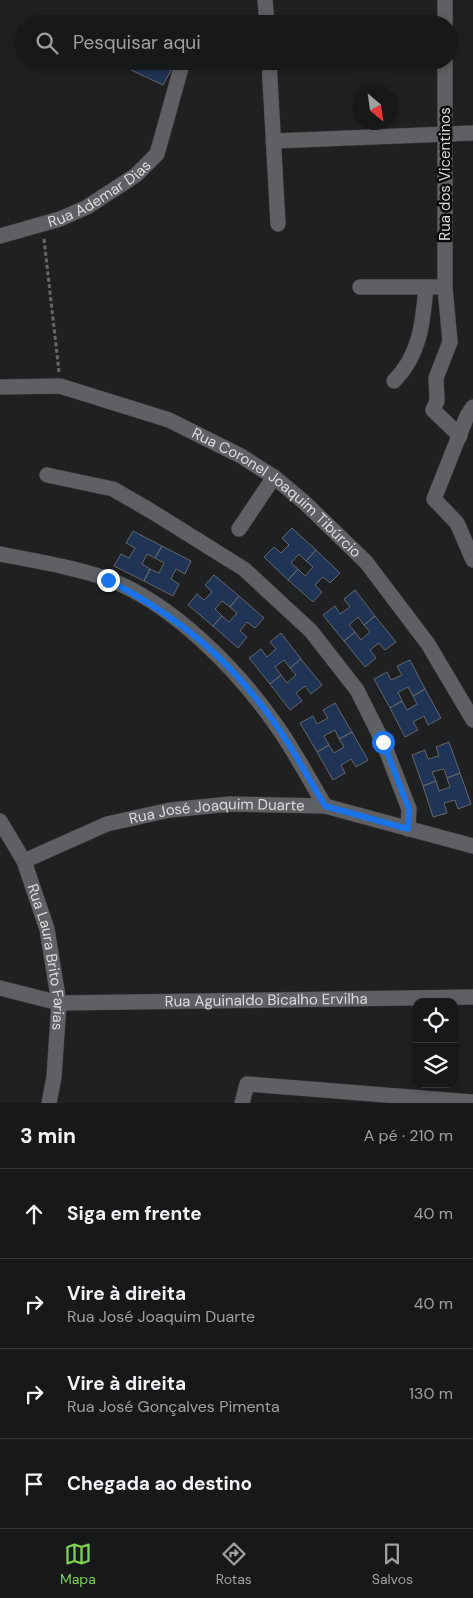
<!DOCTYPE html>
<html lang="pt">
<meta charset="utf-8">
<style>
body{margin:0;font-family:"DM Sans",sans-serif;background:#1f2123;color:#f1f3f6}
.controls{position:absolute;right:15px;bottom:15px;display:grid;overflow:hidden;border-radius:10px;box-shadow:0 2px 8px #0003}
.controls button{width:45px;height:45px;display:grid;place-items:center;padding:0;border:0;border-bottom:1px solid #353739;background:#16181a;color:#f1f3f6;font:25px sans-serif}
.compass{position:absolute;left:353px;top:85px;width:45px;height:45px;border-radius:50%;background:#16181a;box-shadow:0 2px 8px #0003;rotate:151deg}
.stop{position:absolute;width:15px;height:15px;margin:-11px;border:4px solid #1a73e8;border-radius:50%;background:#fff}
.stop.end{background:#1a73e8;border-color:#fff;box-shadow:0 1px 5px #0008}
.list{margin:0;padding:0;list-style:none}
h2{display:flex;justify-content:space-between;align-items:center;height:65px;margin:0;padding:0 20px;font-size:21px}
h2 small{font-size:16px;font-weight:400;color:#9ea0a2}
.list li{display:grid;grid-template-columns:32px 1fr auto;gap:15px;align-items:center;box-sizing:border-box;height:90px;padding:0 20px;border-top:1px solid #353739}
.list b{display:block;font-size:19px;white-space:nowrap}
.list p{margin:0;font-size:16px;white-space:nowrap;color:#9ea0a2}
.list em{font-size:16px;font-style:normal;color:#9ea0a2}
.icon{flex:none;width:28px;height:28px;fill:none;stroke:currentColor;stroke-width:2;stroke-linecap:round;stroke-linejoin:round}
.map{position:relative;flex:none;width:473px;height:1103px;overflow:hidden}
.search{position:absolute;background:#16181a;box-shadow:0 2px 8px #0003;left:15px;right:15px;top:15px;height:55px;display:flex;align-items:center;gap:12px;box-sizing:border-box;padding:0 18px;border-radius:28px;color:#9ea0a2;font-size:19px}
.sheet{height:425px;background:#16181a}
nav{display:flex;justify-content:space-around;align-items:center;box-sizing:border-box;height:70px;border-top:1px solid #353739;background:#16181a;font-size:14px;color:#9ea0a2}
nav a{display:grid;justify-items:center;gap:2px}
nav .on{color:#7fd052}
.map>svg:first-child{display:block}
.building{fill:#203455;stroke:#65676a}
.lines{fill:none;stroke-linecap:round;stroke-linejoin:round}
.minor-casing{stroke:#3a3b3e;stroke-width:16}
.path{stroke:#67686a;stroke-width:3;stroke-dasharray:4 2.5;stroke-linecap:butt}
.minor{stroke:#5e6063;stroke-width:15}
.route{stroke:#1a73e8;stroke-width:6}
.labels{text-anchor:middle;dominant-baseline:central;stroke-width:5;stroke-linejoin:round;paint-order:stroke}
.street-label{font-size:15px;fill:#dadbdd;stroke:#09090b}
</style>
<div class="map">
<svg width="473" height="1103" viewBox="0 0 473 1103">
<rect width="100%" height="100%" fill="#1e2022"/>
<path class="building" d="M 97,18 L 153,24 L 96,24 Z
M 112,61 L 176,61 L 163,85 Z
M 292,528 L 316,550 L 306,561 L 299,554 L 291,563 L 298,569 L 288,580 L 264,557 L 274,547 L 281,553 L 289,545 L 282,538 Z
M 133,531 L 162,546 L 155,558 L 147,554 L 142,564 L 150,569 L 144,581 L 114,566 L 121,554 L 129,558 L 135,548 L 126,543 Z
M 162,546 L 191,561 L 185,574 L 176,569 L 171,579 L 179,584 L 173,596 L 144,581 L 150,569 L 159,573 L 164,563 L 155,558 Z
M 316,550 L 340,573 L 330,583 L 323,577 L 315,585 L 322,592 L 313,602 L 288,580 L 298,569 L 305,576 L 313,567 L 306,561 Z
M 214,575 L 239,596 L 230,607 L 222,601 L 215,609 L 222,616 L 213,626 L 188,605 L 197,594 L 204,600 L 212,592 L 205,585 Z
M 355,590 L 375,616 L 364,625 L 358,617 L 349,625 L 355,632 L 344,641 L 323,615 L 335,606 L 340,614 L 350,607 L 344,599 Z
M 239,596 L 264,618 L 255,628 L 247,622 L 240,631 L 247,637 L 238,648 L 213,626 L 222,616 L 229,622 L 237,613 L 230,607 Z
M 375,616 L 396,642 L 385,650 L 379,643 L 370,650 L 376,658 L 365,667 L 344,641 L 355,632 L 361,640 L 370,632 L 364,625 Z
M 281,633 L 301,659 L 290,668 L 284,660 L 275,667 L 281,675 L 270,684 L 249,658 L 261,649 L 267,657 L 276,649 L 270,642 Z
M 301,659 L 322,685 L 311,694 L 305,686 L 296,693 L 302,701 L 290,710 L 270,684 L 281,675 L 287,683 L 296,675 L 290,668 Z
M 410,660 L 425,689 L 413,696 L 408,687 L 398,692 L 402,701 L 390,708 L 374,679 L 387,672 L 391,680 L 402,675 L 397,666 Z
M 425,689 L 441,718 L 428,725 L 424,716 L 413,722 L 418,730 L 405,737 L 390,708 L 402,701 L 407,710 L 417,704 L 413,696 Z
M 335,703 L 352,732 L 339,739 L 335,730 L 324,736 L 329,745 L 317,752 L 300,723 L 313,716 L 317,724 L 328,718 L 323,710 Z
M 352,732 L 368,760 L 356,767 L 351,759 L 341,765 L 345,773 L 333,780 L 317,752 L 329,745 L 334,753 L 344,747 L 339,739 Z
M 449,742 L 460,773 L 447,778 L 444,769 L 432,772 L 436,781 L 423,786 L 412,755 L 425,750 L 428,759 L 439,756 L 436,747 Z
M 460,773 L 471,804 L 458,809 L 455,800 L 444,803 L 447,813 L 433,817 L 423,786 L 436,781 L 439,791 L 450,787 L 447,778 Z"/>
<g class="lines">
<g class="minor-casing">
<g id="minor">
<path d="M 265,0 L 267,24"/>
<path d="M 445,24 L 445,0"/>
<path d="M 269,61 L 278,224"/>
<path d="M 445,61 L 445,287 L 450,342 L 436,378 L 437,401 L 433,410 L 460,436"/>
<path d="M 273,141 L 473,133"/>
<path id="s1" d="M 0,236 L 60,219 L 87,207 L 136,175 L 157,154 L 183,61"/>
<path d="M 360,287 L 436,287"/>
<path d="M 394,381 C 420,355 423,322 426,287"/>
<path id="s2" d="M 0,387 L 60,386 L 169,420 L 241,456 L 274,477 L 304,502 L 366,562 L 428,644 L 473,720"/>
<path d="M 473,407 L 467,416 L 434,499 L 457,523 L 473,560"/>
<path d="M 47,475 L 113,489 L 151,511 L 244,569 L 311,631 L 357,690 L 383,742 L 409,809 L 408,829"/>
<path d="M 239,529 L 274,477"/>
<path d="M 0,554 C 36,561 73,567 108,579 C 172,603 237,669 276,725 C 294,750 309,779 325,806"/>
<path id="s3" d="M 0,821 L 24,861 L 47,929 L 59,1003 L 54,1077 L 49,1103"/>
<path id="s4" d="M 24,861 L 107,824 L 170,810 L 230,804 L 325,806 L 473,846"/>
<path id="s5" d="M 0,988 L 59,1003 L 473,997"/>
<path d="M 242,1103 L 247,1084 L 473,1102"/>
</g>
</g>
<path class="path" d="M 44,239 L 59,372"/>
<use href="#minor" class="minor"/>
</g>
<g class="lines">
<path class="route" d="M 108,580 C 179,617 230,659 276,725 C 294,750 309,780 325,806 L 408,829 L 409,809 L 383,742"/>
</g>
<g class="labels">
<g class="street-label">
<text transform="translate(445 174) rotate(-90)">Rua dos Vicentinos</text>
<text stroke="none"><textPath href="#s1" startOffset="109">Rua Ademar Dias</textPath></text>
<text stroke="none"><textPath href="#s2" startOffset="305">Rua Coronel Joaquim Tibúrcio</textPath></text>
<text stroke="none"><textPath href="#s4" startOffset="202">Rua José Joaquim Duarte</textPath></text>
<text stroke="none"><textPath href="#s3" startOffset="146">Rua Laura Brito Farias</textPath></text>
<text stroke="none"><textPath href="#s5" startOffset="268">Rua Aguinaldo Bicalho Ervilha</textPath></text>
</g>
</g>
</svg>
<div class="controls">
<button><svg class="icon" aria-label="locate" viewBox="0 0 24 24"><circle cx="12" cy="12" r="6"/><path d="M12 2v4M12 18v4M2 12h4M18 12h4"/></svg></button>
<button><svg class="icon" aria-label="layers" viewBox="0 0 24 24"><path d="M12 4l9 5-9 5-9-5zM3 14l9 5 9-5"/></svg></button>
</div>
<svg class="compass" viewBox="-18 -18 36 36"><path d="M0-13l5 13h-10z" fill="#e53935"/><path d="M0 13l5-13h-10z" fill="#9ea0a2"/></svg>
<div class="stop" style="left:383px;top:742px"></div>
<div class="stop end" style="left:108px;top:580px"></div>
<div class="search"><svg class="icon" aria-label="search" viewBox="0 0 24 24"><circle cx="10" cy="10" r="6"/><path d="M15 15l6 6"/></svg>Pesquisar aqui</div>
</div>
<section class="sheet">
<h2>3 min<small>A pé · 210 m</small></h2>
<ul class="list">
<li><svg class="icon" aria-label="ahead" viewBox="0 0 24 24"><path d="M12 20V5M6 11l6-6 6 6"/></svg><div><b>Siga em frente</b></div><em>40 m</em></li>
<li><svg class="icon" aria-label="right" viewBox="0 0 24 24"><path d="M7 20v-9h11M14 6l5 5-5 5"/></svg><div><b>Vire à direita</b><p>Rua José Joaquim Duarte</p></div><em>40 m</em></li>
<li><svg class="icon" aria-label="right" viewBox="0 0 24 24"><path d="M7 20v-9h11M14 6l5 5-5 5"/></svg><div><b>Vire à direita</b><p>Rua José Gonçalves Pimenta</p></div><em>130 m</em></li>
<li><svg class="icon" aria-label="arrive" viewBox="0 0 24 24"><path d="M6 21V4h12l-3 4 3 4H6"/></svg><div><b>Chegada ao destino</b></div></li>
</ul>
</section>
<nav>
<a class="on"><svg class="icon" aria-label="map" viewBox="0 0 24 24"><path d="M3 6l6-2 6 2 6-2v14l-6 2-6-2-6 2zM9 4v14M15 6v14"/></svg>Mapa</a>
<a><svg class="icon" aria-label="directions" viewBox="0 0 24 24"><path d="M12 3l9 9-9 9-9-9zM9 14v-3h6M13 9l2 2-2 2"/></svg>Rotas</a>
<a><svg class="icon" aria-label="saved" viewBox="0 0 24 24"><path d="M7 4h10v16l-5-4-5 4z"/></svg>Salvos</a>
</nav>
